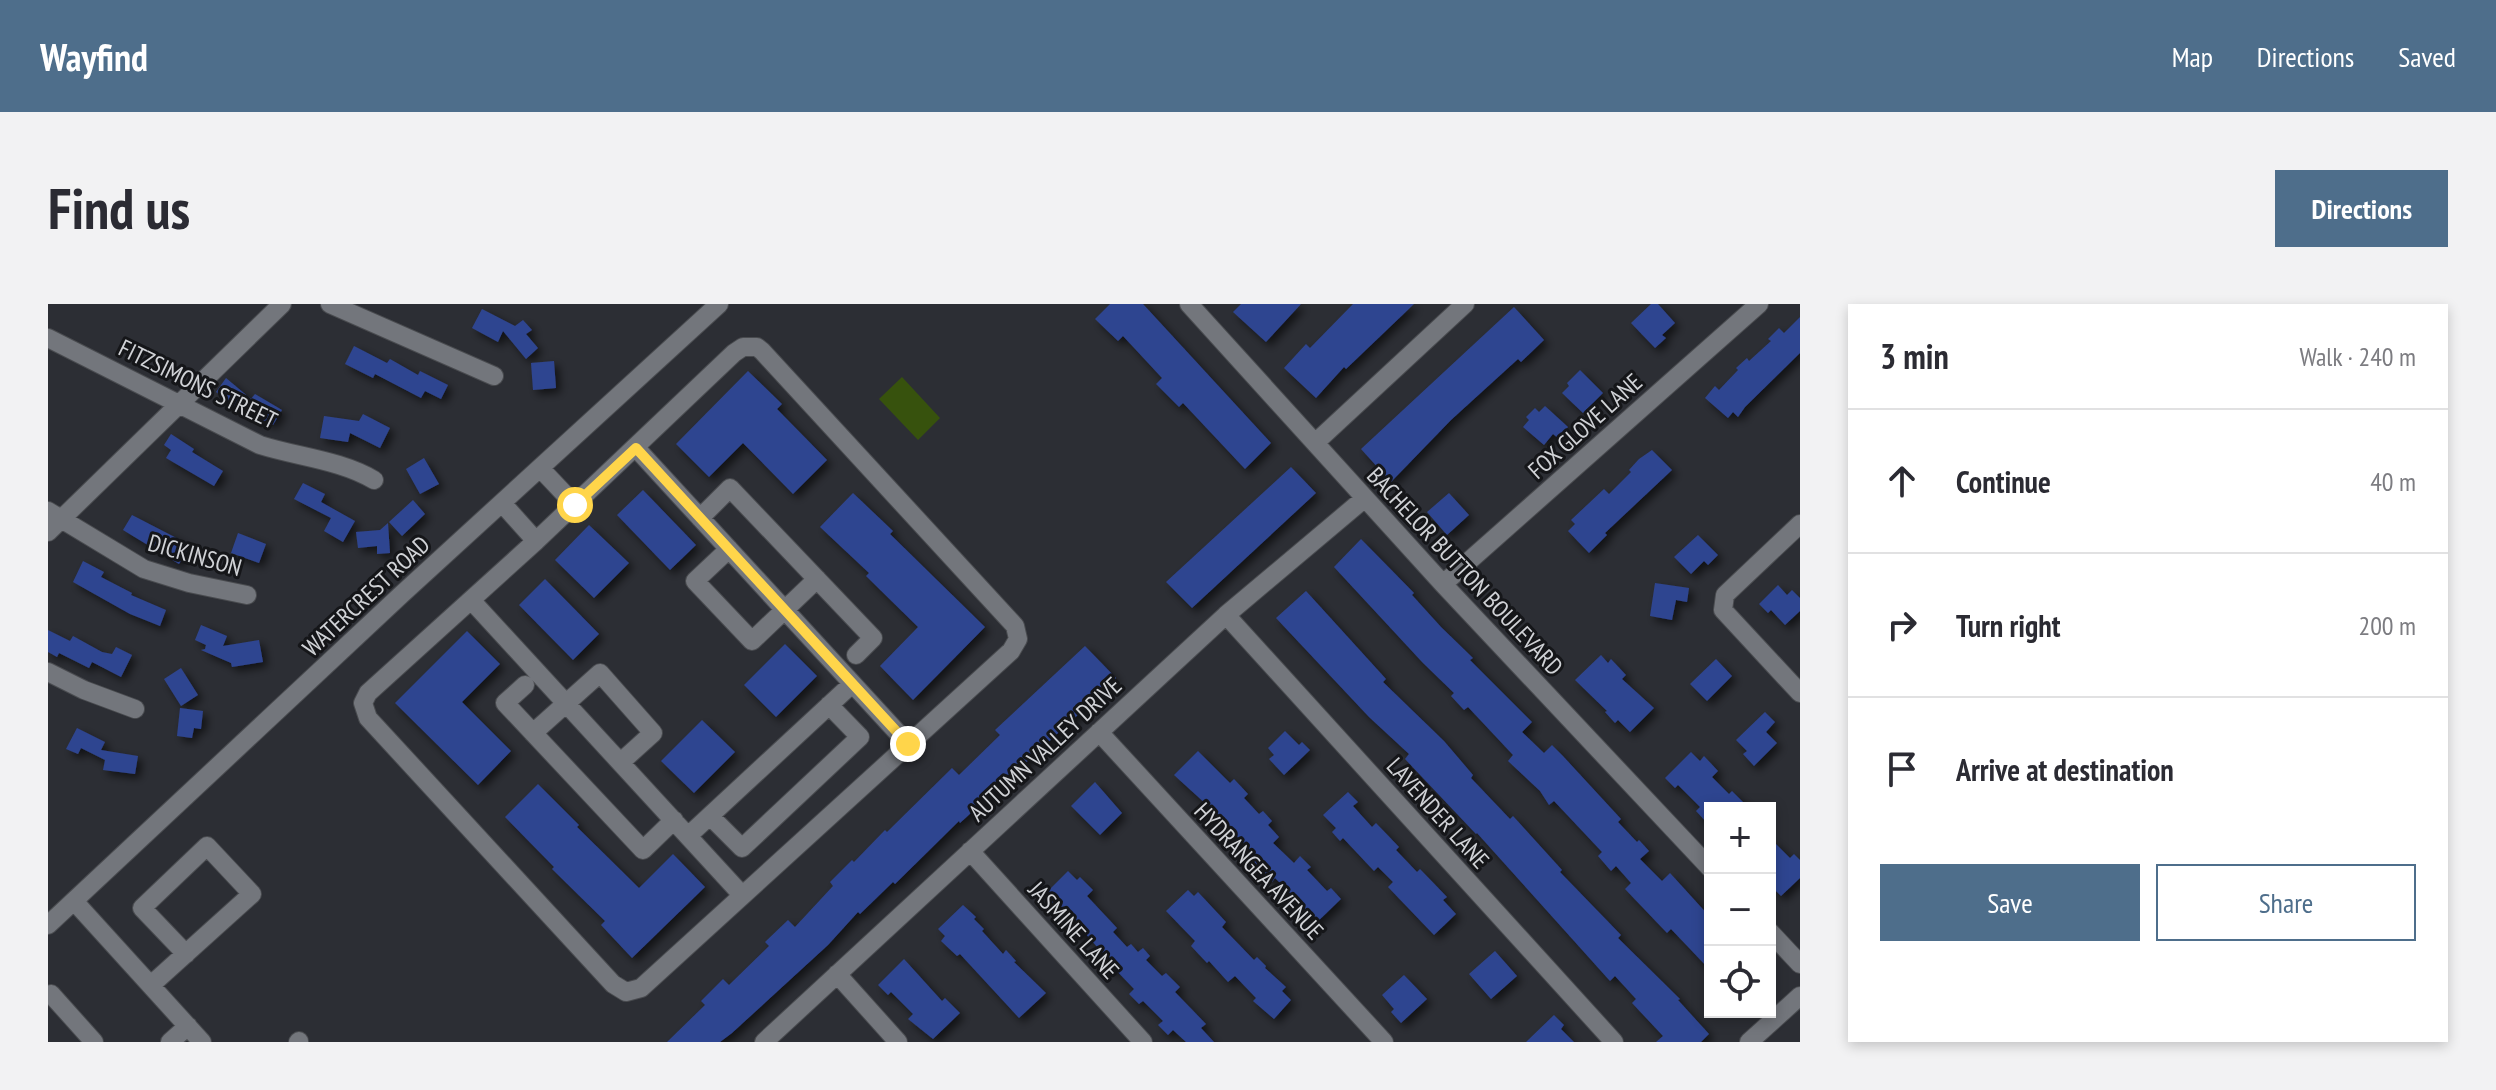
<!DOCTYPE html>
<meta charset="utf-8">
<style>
body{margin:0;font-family:"PT Sans Narrow",sans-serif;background:#f2f2f3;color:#2b2b33}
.controls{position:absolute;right:24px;bottom:24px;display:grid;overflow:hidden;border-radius:0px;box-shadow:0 4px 12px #0003}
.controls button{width:72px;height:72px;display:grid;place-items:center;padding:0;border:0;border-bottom:2px solid #e1e1e2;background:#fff;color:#2b2b33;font:40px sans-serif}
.stop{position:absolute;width:24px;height:24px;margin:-18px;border:6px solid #ffd54a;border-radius:50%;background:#fff}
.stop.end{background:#ffd54a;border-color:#fff;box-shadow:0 2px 8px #0008}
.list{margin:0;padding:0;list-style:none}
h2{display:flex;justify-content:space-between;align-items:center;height:104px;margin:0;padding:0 32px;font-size:34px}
h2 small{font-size:26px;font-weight:400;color:#7c7c81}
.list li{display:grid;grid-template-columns:52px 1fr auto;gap:24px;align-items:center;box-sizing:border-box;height:144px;padding:0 32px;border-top:2px solid #e1e1e2}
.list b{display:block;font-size:30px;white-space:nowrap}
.list em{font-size:26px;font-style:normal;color:#7c7c81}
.actions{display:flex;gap:16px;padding:24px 32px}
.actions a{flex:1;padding:18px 0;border:2px solid #4e6e8b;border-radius:0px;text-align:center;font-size:28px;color:#4e6e8b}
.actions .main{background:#4e6e8b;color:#fff}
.icon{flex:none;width:44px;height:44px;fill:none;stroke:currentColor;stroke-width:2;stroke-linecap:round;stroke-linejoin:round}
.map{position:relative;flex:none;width:1752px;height:738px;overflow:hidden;border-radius:0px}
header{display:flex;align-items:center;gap:48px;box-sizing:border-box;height:112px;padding:0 40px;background:#4e6e8b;color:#fff}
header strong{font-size:38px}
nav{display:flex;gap:44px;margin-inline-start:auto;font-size:28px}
.intro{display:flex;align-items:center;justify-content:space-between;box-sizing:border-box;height:192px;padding:0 48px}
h1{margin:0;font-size:56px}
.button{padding:20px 36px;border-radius:0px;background:#4e6e8b;color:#fff;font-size:28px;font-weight:700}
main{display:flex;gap:48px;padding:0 48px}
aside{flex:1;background:#fff;border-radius:0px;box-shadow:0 4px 12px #0003}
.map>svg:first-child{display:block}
.green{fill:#37520d}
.building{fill:#2f4590;filter:url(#shadow)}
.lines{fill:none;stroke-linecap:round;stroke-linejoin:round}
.minor-casing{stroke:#494b4f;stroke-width:20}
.minor{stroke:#73767c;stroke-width:18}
.route{stroke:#ffd54a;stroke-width:10}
.labels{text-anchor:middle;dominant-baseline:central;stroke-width:6;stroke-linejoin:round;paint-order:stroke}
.street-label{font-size:24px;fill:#d0d2d6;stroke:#151619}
</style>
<header>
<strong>Wayfind</strong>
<nav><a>Map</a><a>Directions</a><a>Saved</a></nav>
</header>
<div class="intro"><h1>Find us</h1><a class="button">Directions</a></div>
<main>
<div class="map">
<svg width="1752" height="738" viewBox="0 0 1752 738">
<defs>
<filter id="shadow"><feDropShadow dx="4.5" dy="4.5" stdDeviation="4" flood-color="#0009"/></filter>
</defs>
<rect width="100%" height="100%" fill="#2c2e34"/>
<path class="green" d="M 854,73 L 892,114 L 870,136 L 831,95 Z"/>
<path class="building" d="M 1062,0 L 1095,0 L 1223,139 L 1197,165 L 1135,99 L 1131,103 L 1108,80 L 1114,74 L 1075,32 L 1070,37 L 1047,15 Z
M 1193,0 L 1253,0 L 1218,38 L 1185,8 Z
M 1305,0 L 1366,0 L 1298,65 L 1296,63 L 1268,94 L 1236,64 L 1258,40 L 1262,44 Z
M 1603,0 L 1610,0 L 1627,19 L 1614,31 L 1618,34 L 1607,44 L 1583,19 Z
M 1466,3 L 1496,36 L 1473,58 L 1470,55 L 1403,116 L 1343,178 L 1313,145 Z
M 434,5 L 467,22 L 475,16 L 484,26 L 478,30 L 490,44 L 478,55 L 455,27 L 450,38 L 424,24 Z
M 1752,13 L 1752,49 L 1697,103 L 1690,113 L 1685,108 L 1680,114 L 1657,94 L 1667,82 L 1671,86 L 1690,66 L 1688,64 L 1699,54 L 1701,57 L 1723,37 L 1720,35 L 1731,24 L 1736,29 Z
M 306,42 L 339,59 L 342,55 L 370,71 L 372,67 L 400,81 L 393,95 L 377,87 L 373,94 L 327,70 L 325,74 L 297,60 Z
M 506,57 L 508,84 L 485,86 L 483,59 Z
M 1532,66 L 1555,89 L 1535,109 L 1514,89 L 1521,82 L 1519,79 Z
M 700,67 L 734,100 L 729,105 L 779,156 L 745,190 L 695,139 L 661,173 L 628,140 Z
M 178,74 L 203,95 L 207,90 L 234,106 L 225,121 L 217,116 L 215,119 L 189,105 L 168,88 Z
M 1497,102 L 1520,123 L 1510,134 L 1505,130 L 1496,141 L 1475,123 L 1481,116 L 1478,113 L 1487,104 L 1491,108 Z
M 315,110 L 342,124 L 332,144 L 302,129 L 300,138 L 272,134 L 276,112 L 311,117 Z
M 123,130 L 146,145 L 144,148 L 175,167 L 166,182 L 118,154 L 123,146 L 116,141 Z
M 1604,146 L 1624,166 L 1557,229 L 1559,231 L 1541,249 L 1520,227 L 1527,220 L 1523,216 L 1556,185 L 1561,190 L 1583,168 L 1581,166 L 1591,155 Z
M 376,154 L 391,180 L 372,190 L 358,165 Z
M 1243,163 L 1268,189 L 1144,304 L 1118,278 Z
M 255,179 L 277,190 L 273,198 L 307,217 L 295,238 L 276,227 L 283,214 L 246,195 Z
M 595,186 L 648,241 L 622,266 L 569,211 Z
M 805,189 L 845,227 L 842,230 L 937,323 L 865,396 L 832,362 L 870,323 L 818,272 L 821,269 L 772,223 Z
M 1401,189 L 1421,211 L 1399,231 L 1379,208 Z
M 365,196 L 377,210 L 354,232 L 341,218 Z
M 84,211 L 142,241 L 131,260 L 75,226 Z
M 340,219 L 342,249 L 329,250 L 329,242 L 310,244 L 308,228 L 332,226 Z
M 541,221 L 581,259 L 546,294 L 507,256 Z
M 190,229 L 218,240 L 211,259 L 183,249 Z
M 1650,231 L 1670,251 L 1660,261 L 1656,257 L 1643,270 L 1626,253 Z
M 1313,235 L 1366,289 L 1364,291 L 1393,323 L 1425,354 L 1422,356 L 1484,418 L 1474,428 L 1496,449 L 1504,441 L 1514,451 L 1573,515 L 1570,518 L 1589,538 L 1591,536 L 1601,547 L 1592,555 L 1614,577 L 1622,569 L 1662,613 L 1662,666 L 1623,625 L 1619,629 L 1577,585 L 1583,579 L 1568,562 L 1563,567 L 1550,552 L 1554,548 L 1506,497 L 1501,501 L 1492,487 L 1460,457 L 1465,451 L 1420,403 L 1416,406 L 1403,392 L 1406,389 L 1375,359 L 1286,263 Z
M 35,257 L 56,268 L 53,273 L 84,289 L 83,291 L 118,306 L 112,322 L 82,310 L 25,278 Z
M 497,275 L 551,330 L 525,356 L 471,301 Z
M 1607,279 L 1641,284 L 1639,298 L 1628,296 L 1624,316 L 1602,312 Z
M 1730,281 L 1739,291 L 1744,286 L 1752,294 L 1752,307 L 1737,321 L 1723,306 L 1720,309 L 1711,300 Z
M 1258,287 L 1338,375 L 1335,378 L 1396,437 L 1425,471 L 1423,474 L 1462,515 L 1465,512 L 1514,566 L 1512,568 L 1573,631 L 1570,634 L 1632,695 L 1630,696 L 1661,730 L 1653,738 L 1608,738 L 1615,732 L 1584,699 L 1588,695 L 1567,672 L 1562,677 L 1553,667 L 1429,529 L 1428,530 L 1357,455 L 1361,450 L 1321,413 L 1228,314 Z
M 153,321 L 179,332 L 175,342 L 211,336 L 215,358 L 184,363 L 183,359 L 153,346 L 157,345 L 158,341 L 147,336 Z
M 0,326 L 22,337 L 25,332 L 54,348 L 64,350 L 68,343 L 84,351 L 73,373 L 44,358 L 41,364 L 11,349 L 9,353 L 0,348 Z
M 419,327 L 452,360 L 414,398 L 463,447 L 430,481 L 347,399 Z
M 737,340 L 769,372 L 728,413 L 696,381 Z
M 1037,342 L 1068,374 L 1045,397 L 912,519 L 911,517 L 847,580 L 845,578 L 812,610 L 810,608 L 780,641 L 684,729 L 672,738 L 619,738 L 657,701 L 653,697 L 675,675 L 681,681 L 721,642 L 717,638 L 740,616 L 747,623 L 785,582 L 782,578 L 804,556 L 806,558 L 837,526 L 839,528 L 904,464 L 911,471 L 952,431 L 947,426 Z
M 1553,351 L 1560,359 L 1563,355 L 1578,371 L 1574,375 L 1606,404 L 1582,428 L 1570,416 L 1567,419 L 1557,408 L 1559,407 L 1527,376 Z
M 1668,355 L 1684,372 L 1659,397 L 1642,380 Z
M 133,364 L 150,391 L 133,402 L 116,375 Z
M 132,404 L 155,407 L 153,425 L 146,424 L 144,434 L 129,432 Z
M 1717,408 L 1727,418 L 1718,428 L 1729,439 L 1706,462 L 1695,450 L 1699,447 L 1688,436 Z
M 654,416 L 687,448 L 646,489 L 613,457 Z
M 29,424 L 57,438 L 53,446 L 90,452 L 87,470 L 55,466 L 57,456 L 33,444 L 30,450 L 18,445 Z
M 1237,427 L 1251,441 L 1254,438 L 1262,446 L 1236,471 L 1221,455 L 1226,451 L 1220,444 Z
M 1150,447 L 1182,479 L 1186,475 L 1200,490 L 1196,494 L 1211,510 L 1215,507 L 1224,517 L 1220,521 L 1231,533 L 1225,539 L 1246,559 L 1252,552 L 1263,563 L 1259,566 L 1279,587 L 1283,584 L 1293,595 L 1265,622 L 1254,611 L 1259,607 L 1248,595 L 1227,574 L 1224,578 L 1195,547 L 1199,543 L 1180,523 L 1176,527 L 1165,516 L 1170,511 L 1126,471 Z
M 1643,448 L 1652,457 L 1656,452 L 1670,467 L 1664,473 L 1681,490 L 1684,487 L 1701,504 L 1662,504 L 1662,522 L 1648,507 L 1652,503 L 1630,481 L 1627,484 L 1617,474 Z
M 1047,478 L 1074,509 L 1052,531 L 1023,502 Z
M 490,480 L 531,521 L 529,523 L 591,584 L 625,550 L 657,583 L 584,654 L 553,621 L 557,617 L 504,565 L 506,563 L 457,513 Z
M 1300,488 L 1310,498 L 1305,502 L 1324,523 L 1328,519 L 1351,543 L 1348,546 L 1369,568 L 1372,565 L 1399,593 L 1395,596 L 1408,610 L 1386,631 L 1340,583 L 1345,578 L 1330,563 L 1326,567 L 1295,534 L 1292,537 L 1284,528 L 1288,524 L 1275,511 Z
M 1722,534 L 1742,554 L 1746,550 L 1752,556 L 1752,574 L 1733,592 L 1722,581 Z
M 1020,567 L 1029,576 L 1032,573 L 1045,586 L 1039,592 L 1069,624 L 1065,628 L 1079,643 L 1083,640 L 1090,648 L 1095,644 L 1102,652 L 1098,656 L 1114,672 L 1118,669 L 1132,683 L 1127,688 L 1158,720 L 1153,724 L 1166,738 L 1138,738 L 1125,726 L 1120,731 L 1110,721 L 1115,717 L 1095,697 L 1091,700 L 1081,690 L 1086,685 L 1066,664 L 1062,668 L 1052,657 L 1057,652 L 1037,629 L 1031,635 L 1022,624 L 1027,619 L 1007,599 L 1003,602 L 994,593 Z
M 1140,586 L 1146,592 L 1150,588 L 1178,618 L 1174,623 L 1206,656 L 1209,653 L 1218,662 L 1217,664 L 1238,683 L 1234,687 L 1243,696 L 1226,715 L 1205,697 L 1208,694 L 1187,672 L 1180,678 L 1161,657 L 1159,659 L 1143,642 L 1147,637 L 1118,607 Z
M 915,601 L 928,613 L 926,615 L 936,625 L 934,627 L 955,650 L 958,646 L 968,657 L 966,658 L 998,689 L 971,714 L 912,650 L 909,652 L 893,637 L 897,632 L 890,625 Z
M 1447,647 L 1469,672 L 1443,695 L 1421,670 Z
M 856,655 L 894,697 L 897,694 L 912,709 L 885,735 L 860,715 L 865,710 L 843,688 L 840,691 L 830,681 Z
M 1356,671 L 1379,695 L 1353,719 L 1343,708 L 1346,705 L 1334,691 Z
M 1506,711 L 1516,721 L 1513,725 L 1526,738 L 1478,738 Z"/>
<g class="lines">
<g class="minor-casing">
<path id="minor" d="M 282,0 L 446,72
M 1141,0 L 1395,280 L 1662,564
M 0,34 L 212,141 C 250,153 292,156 326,176
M 695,43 L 709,43 L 714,47 L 967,322 L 970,335 L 963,347 L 593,684 L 578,688 L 565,680 L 320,414 L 315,399 L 320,389 L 488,237 L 686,49 Z
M 1267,139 L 1417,0
M 588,144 L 860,440
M 492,164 L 527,201
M 454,199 L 488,237
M 0,207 L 96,265 L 141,279 L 199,291
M 652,214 L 682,184 L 825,334 L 808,351
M 1752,220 L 1677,291 L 1675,306 L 1752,389
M 0,228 L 234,0
M 681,245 L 647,277 L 704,337 L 769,275
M 1395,280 L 1711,0
M 423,296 L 694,591
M 1178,311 L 1566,738
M 0,368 L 36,386 L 87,405
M 477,381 L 457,399 L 595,546 L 626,516
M 1051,428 L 1336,738
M 485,429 L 552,369 L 605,429 L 573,458
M 662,512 L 694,544 L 812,433 L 781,401
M 640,532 L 804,380
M 922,547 L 1095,738
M 26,597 L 154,738
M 0,621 L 354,290 L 671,0
M 1722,628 L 1752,660
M 789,670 L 850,738
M 103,681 L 204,590 L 159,542 L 94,604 L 138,650
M 3,690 L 46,738
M 122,738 L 140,722
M 250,738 L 251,737
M 716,738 L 1178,311 L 1317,194
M 1701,738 L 1752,692"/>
</g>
<use href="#minor" class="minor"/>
</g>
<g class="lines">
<path class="route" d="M 527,201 L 588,144 L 860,440"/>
</g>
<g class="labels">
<g class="street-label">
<text transform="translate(150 80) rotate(26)">FITZSIMONS STREET</text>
<text transform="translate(1537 122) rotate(-42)">FOX GLOVE LANE</text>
<text transform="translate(147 251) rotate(16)">DICKINSON</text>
<text transform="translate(1417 267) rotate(47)">BACHELOR BUTTON BOULEVARD</text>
<text transform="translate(318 292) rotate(-43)">WATERCREST ROAD</text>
<text transform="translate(997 445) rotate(-43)">AUTUMN VALLEY DRIVE</text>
<text transform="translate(1390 509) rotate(48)">LAVENDER LANE</text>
<text transform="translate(1211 567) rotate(47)">HYDRANGEA AVENUE</text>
<text transform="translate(1026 626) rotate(48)">JASMINE LANE</text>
</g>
</g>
</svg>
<div class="controls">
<button>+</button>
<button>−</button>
<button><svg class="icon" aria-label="locate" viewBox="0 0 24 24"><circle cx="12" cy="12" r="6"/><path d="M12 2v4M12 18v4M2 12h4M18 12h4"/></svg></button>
</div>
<div class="stop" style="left:527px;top:201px"></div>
<div class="stop end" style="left:860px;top:440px"></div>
</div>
<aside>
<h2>3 min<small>Walk · 240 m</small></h2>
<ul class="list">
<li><svg class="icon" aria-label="ahead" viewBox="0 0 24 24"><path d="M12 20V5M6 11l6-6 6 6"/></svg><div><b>Continue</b></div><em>40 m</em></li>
<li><svg class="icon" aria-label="right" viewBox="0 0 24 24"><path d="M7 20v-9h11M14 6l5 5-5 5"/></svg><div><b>Turn right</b></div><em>200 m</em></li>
<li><svg class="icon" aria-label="arrive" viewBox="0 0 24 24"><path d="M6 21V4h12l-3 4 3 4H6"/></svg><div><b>Arrive at destination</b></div></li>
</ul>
<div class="actions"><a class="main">Save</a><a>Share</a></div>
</aside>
</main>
